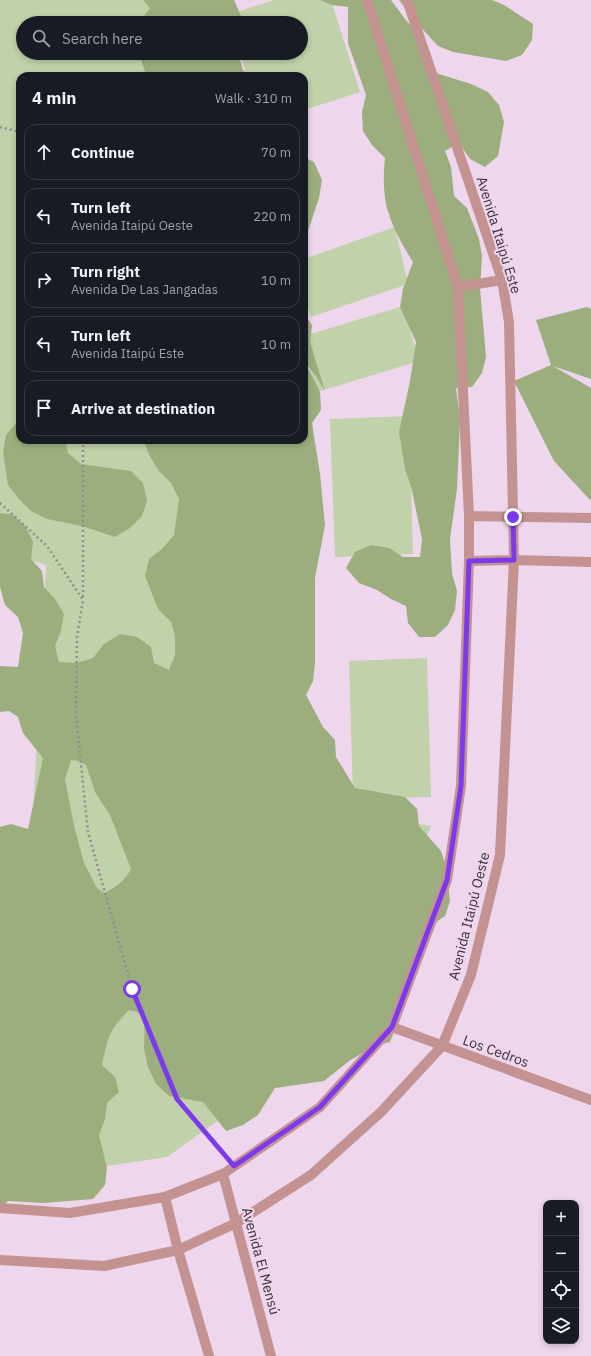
<!DOCTYPE html>
<meta charset="utf-8">
<style>
body{margin:0;font-family:"IBM Plex Sans",sans-serif;background:#20242c;color:#f1f3f6}
.controls{position:absolute;right:12px;bottom:12px;display:grid;overflow:hidden;border-radius:8px;box-shadow:0 2px 6px #0003}
.controls button{width:36px;height:36px;display:grid;place-items:center;padding:0;border:0;border-bottom:1px solid #363941;background:#171b24;color:#f1f3f6;font:20px sans-serif}
.stop{position:absolute;width:12px;height:12px;margin:-9px;border:3px solid #7c3aed;border-radius:50%;background:#fff}
.stop.end{background:#7c3aed;border-color:#fff;box-shadow:0 1px 4px #0008}
.list{margin:0;padding:0;list-style:none}
h2{display:flex;justify-content:space-between;align-items:center;height:52px;margin:0;padding:0 16px;font-size:17px}
h2 small{font-size:13px;font-weight:400;color:#9ea1a6}
.list li{display:grid;grid-template-columns:26px 1fr auto;gap:12px;align-items:center;box-sizing:border-box;height:56px;margin:0 8px 8px;padding:0 8px;border:1px solid #363941;border-radius:12px}
.list b{display:block;font-size:15px;white-space:nowrap}
.list p{margin:0;font-size:13px;white-space:nowrap;color:#9ea1a6}
.list em{font-size:13px;font-style:normal;color:#9ea1a6}
.icon{flex:none;width:22px;height:22px;fill:none;stroke:currentColor;stroke-width:2;stroke-linecap:round;stroke-linejoin:round}
.map{position:relative;flex:none;width:591px;height:1356px;overflow:hidden}
.search{position:absolute;background:#171b24;box-shadow:0 2px 6px #0003;left:16px;top:16px;width:292px;height:44px;display:flex;align-items:center;gap:10px;box-sizing:border-box;padding:0 14px;border-radius:22px;color:#9ea1a6;font-size:15px}
.panel{position:absolute;background:#171b24;box-shadow:0 2px 6px #0003;left:16px;top:72px;width:292px;height:372px;border-radius:12px}
.map>svg:first-child{display:block}
.green{fill:#c1d1a9}
.forest{fill:#9cae7d;fill-rule:evenodd}
.lines{fill:none;stroke-linecap:round;stroke-linejoin:round}
.path{stroke:#998898;stroke-width:2.5;stroke-dasharray:2 3;stroke-linecap:butt}
.minor{stroke:#c49391;stroke-width:10}
.route{stroke:#7c3aed;stroke-width:5}
.labels{text-anchor:middle;dominant-baseline:central;stroke-width:4;stroke-linejoin:round;paint-order:stroke}
.street-label{font-size:14px;fill:#3a313a;stroke:#eed6ed}
</style>
<div class="map">
<svg width="591" height="1356" viewBox="0 0 591 1356">
<rect width="100%" height="100%" fill="#eed6ed"/>
<path class="green" d="M 0,0 L 200,0 L 199,23 L 23,23 L 23,53 L 206,53 L 212,76 L 20,76 L 20,440 L 286,440 L 311,809 L 431,826 L 354,1024 L 167,1157 L 14,1180 L 46,565 L 0,550 Z
M 274,0 L 331,0 L 360,92 L 304,110 L 304,76 L 247,76 L 240,53 L 301,53 L 301,23 L 230,23 L 227,15 Z
M 395,227 L 408,284 L 311,317 L 304,296 L 304,259 Z
M 403,306 L 419,361 L 317,392 L 304,349 L 304,336 Z
M 409,416 L 413,554 L 335,557 L 330,419 Z
M 427,658 L 431,797 L 353,799 L 349,661 Z"/>
<path class="forest" d="M 143,0 L 234,0 L 244,23 L 139,23 L 150,8 Z
M 320,0 L 391,0 L 405,19 L 416,31 L 426,64 L 439,74 L 471,84 L 488,92 L 499,105 L 504,122 L 498,156 L 485,167 L 470,159 L 459,143 L 445,151 L 451,167 L 454,196 L 467,208 L 479,239 L 482,256 L 480,289 L 486,357 L 482,373 L 472,387 L 456,388 L 460,420 L 457,489 L 450,539 L 452,573 L 457,591 L 455,610 L 448,625 L 435,637 L 419,637 L 408,623 L 406,606 L 391,599 L 377,590 L 359,583 L 346,568 L 355,552 L 371,545 L 389,548 L 403,557 L 420,557 L 422,539 L 411,486 L 405,469 L 399,432 L 410,381 L 416,342 L 400,307 L 403,289 L 413,262 C 404,247 394,231 389,214 C 383,198 383,175 385,158 L 372,145 L 363,131 L 362,112 L 366,95 L 348,43 L 348,7 L 332,5 Z
M 399,0 L 492,0 L 504,5 L 533,24 L 532,40 L 522,55 L 506,61 L 453,52 L 438,46 L 413,19 Z
M 139,53 L 238,53 L 243,70 L 250,76 L 144,76 L 146,75 Z
M 304,157 L 314,162 L 322,180 L 319,198 L 308,231 L 304,231 Z
M 587,307 L 591,309 L 591,379 L 553,366 L 591,388 L 591,499 L 590,500 L 554,461 L 514,381 L 551,365 L 536,320 Z
M 304,314 L 312,325 L 310,342 L 325,391 L 316,376 L 306,364 L 320,392 L 321,410 L 312,423 L 320,474 L 325,525 L 315,578 L 315,663 L 313,681 L 306,695 L 323,727 L 335,740 L 336,757 L 355,788 L 405,797 L 417,809 L 419,826 L 441,851 L 446,866 L 450,901 L 445,916 L 430,926 L 397,1024 L 390,1042 L 374,1046 L 349,1061 L 324,1081 L 275,1088 L 258,1115 L 243,1125 L 226,1131 L 203,1102 L 169,1096 L 156,1084 L 148,1067 L 144,1049 L 145,1014 L 129,1010 C 108,1031 108,1038 102,1065 L 115,1077 L 119,1092 L 107,1103 L 105,1119 L 99,1135 L 107,1168 L 105,1185 L 93,1199 L 43,1203 L 8,1201 L 0,1209 L 0,827 L 11,824 L 28,829 L 43,758 L 23,733 L 18,717 L 9,711 L 0,712 L 0,666 L 18,667 L 23,633 L 18,617 L 5,605 L 0,587 L 0,513 L 13,515 L 26,527 L 33,542 L 31,559 L 42,571 L 44,587 L 55,599 L 64,614 L 61,631 L 55,646 L 59,662 L 76,663 L 93,658 L 104,644 L 120,634 L 137,637 L 151,647 L 154,663 L 169,670 L 175,655 L 175,636 L 171,622 L 158,609 L 145,576 L 149,559 L 162,549 L 174,535 L 179,499 L 171,483 L 159,471 L 149,455 L 144,440 L 304,440 ZM 71,760 L 79,761 L 86,765 L 95,792 L 110,815 L 131,869 C 125,881 115,888 104,893 L 97,888 L 84,863 L 74,826 L 65,779 Z
M 18,421 L 20,421 L 20,440 L 65,440 L 68,453 L 81,464 L 131,471 L 143,483 L 147,501 L 142,516 L 130,528 L 115,537 L 82,526 L 47,519 L 31,511 L 19,499 L 8,485 L 3,452 L 6,435 Z"/>
<g class="lines">
<path class="path" d="M 0,127 L 20,132
M 83,440 L 83,600
M 0,503 L 47,546 L 83,600 L 77,637 L 76,715 L 88,832 L 132,989 L 177,1099 L 224,1155"/>
<path class="minor" d="M 458,287 L 502,280
M 469,516 L 591,518
M 469,561 L 514,560 L 591,562
M 392,1027 L 591,1100
M 223,1174 L 271,1356
M 165,1197 L 178,1250 L 209,1356
M 0,1208 L 70,1213 L 165,1197 L 223,1174 L 320,1107 L 392,1027 L 447,880 L 461,786 L 469,561 L 469,516 L 458,287 L 367,0
M 0,1260 L 104,1266 L 178,1250 L 236,1223 L 311,1175 L 381,1112 L 442,1046 L 471,975 L 500,855 L 514,560 L 509,322 L 502,280 L 407,0"/>
</g>
<g class="lines">
<path class="route" d="M 132,989 L 177,1099 L 234,1166 L 320,1107 L 392,1027 L 447,880 L 461,786 L 469,561 L 514,560 L 513,517"/>
</g>
<g class="labels">
<g class="street-label">
<text transform="translate(499 235) rotate(73)">Avenida Itaipú Este</text>
<text transform="translate(469 916) rotate(-76)">Avenida Itaipú Oeste</text>
<text transform="translate(496 1051) rotate(20)">Los Cedros</text>
<text transform="translate(261 1261) rotate(75)">Avenida El Mensú</text>
</g>
</g>
</svg>
<div class="controls">
<button>+</button>
<button>−</button>
<button><svg class="icon" aria-label="locate" viewBox="0 0 24 24"><circle cx="12" cy="12" r="6"/><path d="M12 2v4M12 18v4M2 12h4M18 12h4"/></svg></button>
<button><svg class="icon" aria-label="layers" viewBox="0 0 24 24"><path d="M12 4l9 5-9 5-9-5zM3 14l9 5 9-5"/></svg></button>
</div>
<div class="stop" style="left:132px;top:989px"></div>
<div class="stop end" style="left:513px;top:517px"></div>
<div class="search"><svg class="icon" aria-label="search" viewBox="0 0 24 24"><circle cx="10" cy="10" r="6"/><path d="M15 15l6 6"/></svg>Search here</div>
<section class="panel">
<h2>4 min<small>Walk · 310 m</small></h2>
<ul class="list">
<li><svg class="icon" aria-label="ahead" viewBox="0 0 24 24"><path d="M12 20V5M6 11l6-6 6 6"/></svg><div><b>Continue</b></div><em>70 m</em></li>
<li><svg class="icon" aria-label="left" viewBox="0 0 24 24"><path d="M17 20v-9H6M10 6l-5 5 5 5"/></svg><div><b>Turn left</b><p>Avenida Itaipú Oeste</p></div><em>220 m</em></li>
<li><svg class="icon" aria-label="right" viewBox="0 0 24 24"><path d="M7 20v-9h11M14 6l5 5-5 5"/></svg><div><b>Turn right</b><p>Avenida De Las Jangadas</p></div><em>10 m</em></li>
<li><svg class="icon" aria-label="left" viewBox="0 0 24 24"><path d="M17 20v-9H6M10 6l-5 5 5 5"/></svg><div><b>Turn left</b><p>Avenida Itaipú Este</p></div><em>10 m</em></li>
<li><svg class="icon" aria-label="arrive" viewBox="0 0 24 24"><path d="M6 21V4h12l-3 4 3 4H6"/></svg><div><b>Arrive at destination</b></div></li>
</ul>
</section>
</div>
